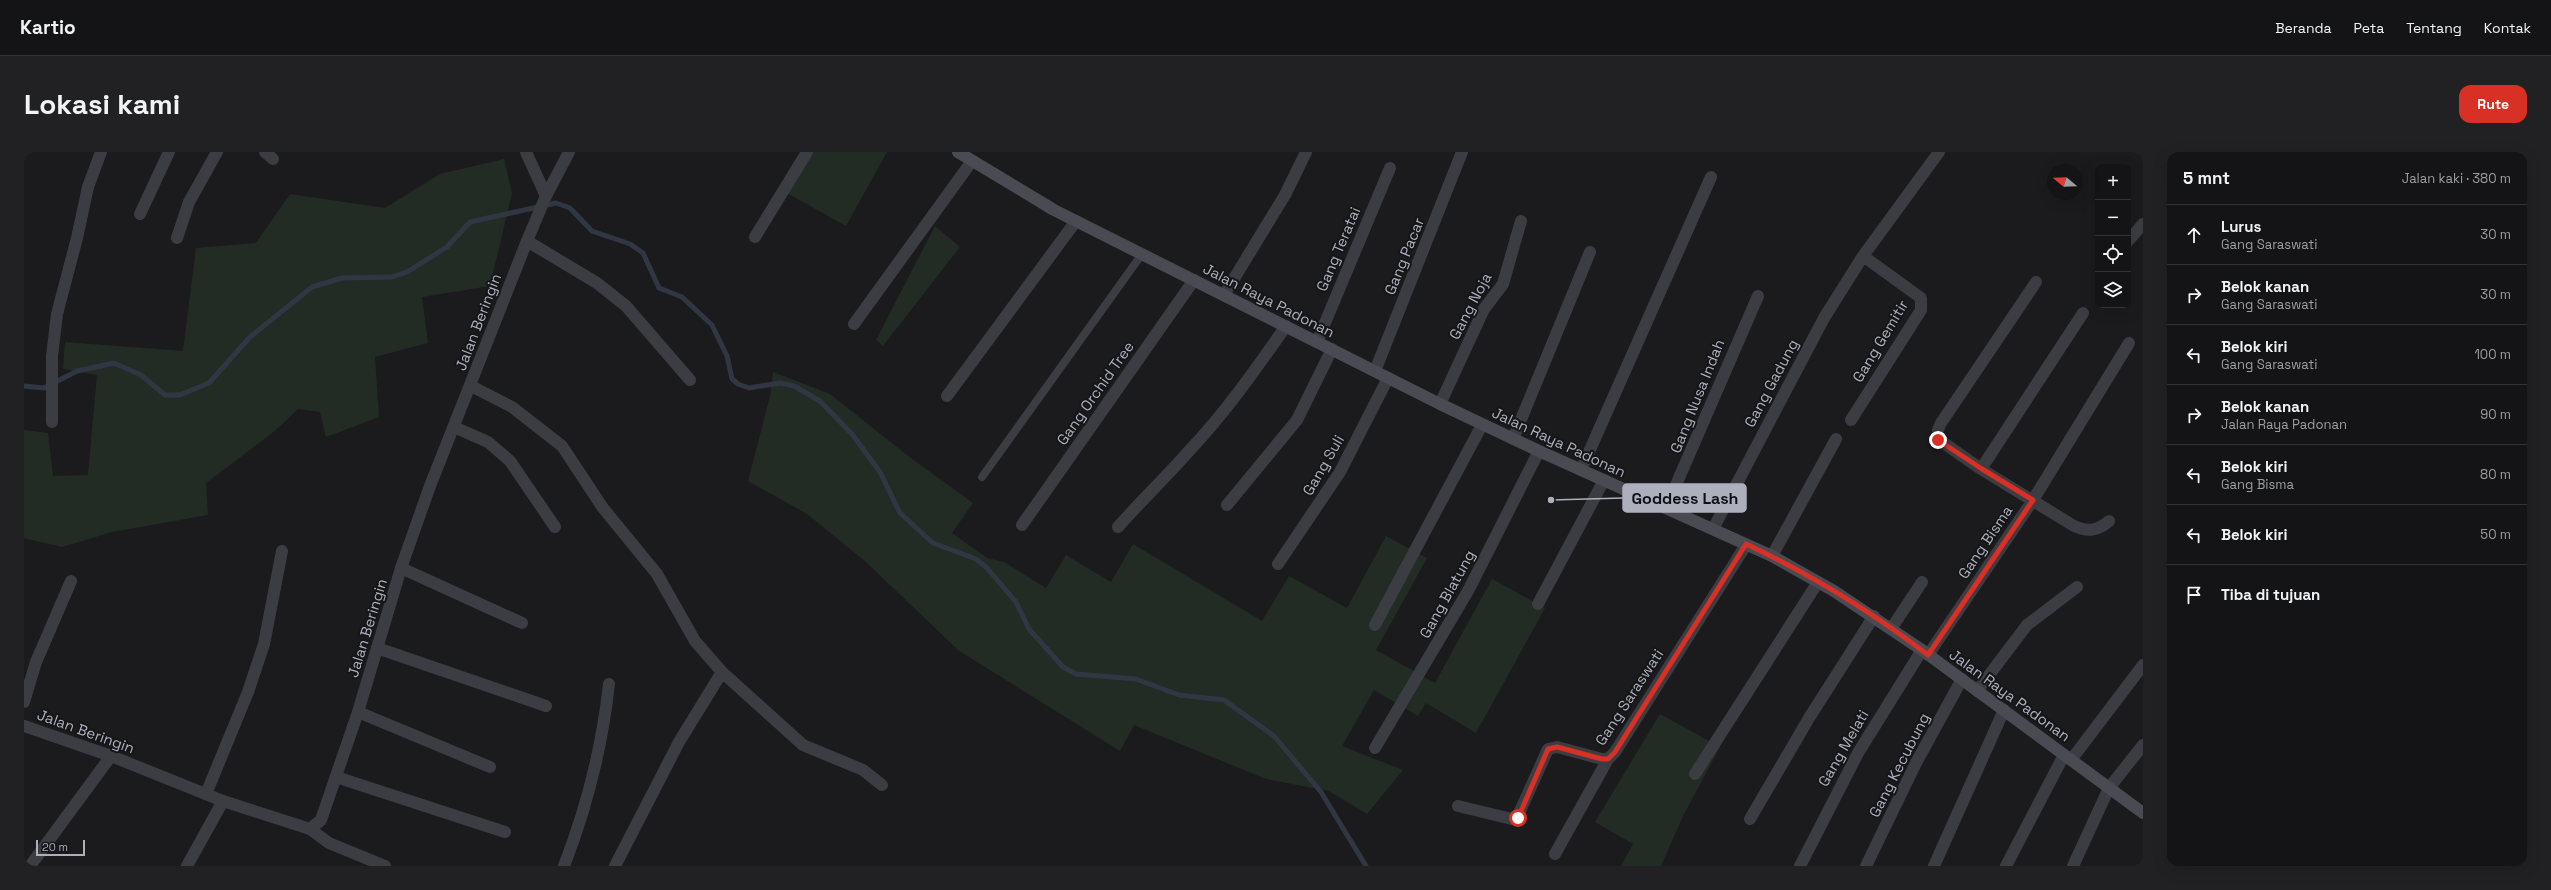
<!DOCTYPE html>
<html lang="id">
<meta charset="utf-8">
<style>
body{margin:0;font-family:"Space Grotesk",sans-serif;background:#212123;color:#f1f3f6}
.controls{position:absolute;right:12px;top:12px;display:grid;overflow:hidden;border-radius:8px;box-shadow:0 4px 16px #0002}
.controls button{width:36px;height:36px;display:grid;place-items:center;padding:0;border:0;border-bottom:1px solid #333335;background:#141416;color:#f1f3f6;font:20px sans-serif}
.compass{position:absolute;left:2023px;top:12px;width:36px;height:36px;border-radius:50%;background:#141416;box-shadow:0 4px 16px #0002;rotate:289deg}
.scale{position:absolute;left:12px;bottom:10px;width:49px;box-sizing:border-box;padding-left:4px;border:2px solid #adafbd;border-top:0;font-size:11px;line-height:14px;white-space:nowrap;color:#adafbd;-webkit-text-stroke:3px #161618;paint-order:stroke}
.stop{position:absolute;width:12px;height:12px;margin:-9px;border:3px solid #d93025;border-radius:50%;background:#fff}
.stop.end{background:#d93025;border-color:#fff;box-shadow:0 1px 4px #0008}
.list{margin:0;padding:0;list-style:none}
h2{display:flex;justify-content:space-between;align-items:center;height:52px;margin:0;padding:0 16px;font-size:17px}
h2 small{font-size:13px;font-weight:400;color:#9d9ea1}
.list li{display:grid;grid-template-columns:26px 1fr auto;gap:12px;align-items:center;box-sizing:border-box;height:60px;padding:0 16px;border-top:1px solid #333335}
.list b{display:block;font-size:15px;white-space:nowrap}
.list p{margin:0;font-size:13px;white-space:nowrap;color:#9d9ea1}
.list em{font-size:13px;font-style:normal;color:#9d9ea1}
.icon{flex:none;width:22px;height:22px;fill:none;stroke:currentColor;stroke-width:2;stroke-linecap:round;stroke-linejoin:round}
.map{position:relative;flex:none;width:2119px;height:714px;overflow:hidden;border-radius:12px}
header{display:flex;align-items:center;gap:24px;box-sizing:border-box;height:56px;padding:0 20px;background:#141416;border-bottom:1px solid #333335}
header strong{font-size:19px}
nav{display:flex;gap:22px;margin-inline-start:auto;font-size:14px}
.intro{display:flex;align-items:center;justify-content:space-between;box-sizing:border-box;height:96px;padding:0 24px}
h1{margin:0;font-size:28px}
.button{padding:10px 18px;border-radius:12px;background:#d93025;color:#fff;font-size:14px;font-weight:700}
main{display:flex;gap:24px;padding:0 24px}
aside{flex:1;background:#141416;border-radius:12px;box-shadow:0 4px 16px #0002}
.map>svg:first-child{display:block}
.green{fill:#222c25}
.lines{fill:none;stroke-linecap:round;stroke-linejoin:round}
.stream{stroke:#303742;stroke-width:5}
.service{stroke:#3c3c43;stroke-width:8}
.minor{stroke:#3c3c43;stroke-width:12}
.tertiary{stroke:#3c3c43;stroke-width:12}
.secondary{stroke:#4a4a53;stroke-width:12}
.route{stroke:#d93025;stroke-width:5}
.labels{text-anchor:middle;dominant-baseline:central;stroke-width:4;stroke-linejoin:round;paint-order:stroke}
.street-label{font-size:15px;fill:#adafbd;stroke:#161618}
.leader{fill:none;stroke:#adafbd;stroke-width:1.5}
.callout-dot{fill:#adafbd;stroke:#161618;stroke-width:1.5}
.callout{fill:#adafbd;stroke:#adafbd;stroke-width:1.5}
.callout-label{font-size:16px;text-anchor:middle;font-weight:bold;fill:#111}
</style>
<header>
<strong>Kartio</strong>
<nav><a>Beranda</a><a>Peta</a><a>Tentang</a><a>Kontak</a></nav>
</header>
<div class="intro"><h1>Lokasi kami</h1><a class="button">Rute</a></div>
<main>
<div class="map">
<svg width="2119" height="714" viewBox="0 0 2119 714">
<rect width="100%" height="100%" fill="#1b1b1d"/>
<path class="green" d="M 789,0 L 863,0 L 822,74 L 763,41 Z
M 480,7 L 488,41 L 466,134 L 398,145 L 404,191 L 351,205 L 355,265 L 302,285 L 296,260 L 274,257 L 252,278 L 182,331 L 184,363 L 88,380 L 38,395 L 0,386 L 0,278 L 24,281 L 29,324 L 64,323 L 73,223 L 39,217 L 41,190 L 159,199 L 172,96 L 232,91 L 266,42 L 361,56 L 416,22 Z
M 911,74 L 936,95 L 859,194 L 852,188 Z
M 749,220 L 806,242 L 888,307 L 949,351 L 928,381 L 963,406 L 980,410 L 1022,436 L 1042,403 L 1087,430 L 1109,392 L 1238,469 L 1265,424 L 1323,456 L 1362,384 L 1403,406 L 1352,498 L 1411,531 L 1468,427 L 1521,456 L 1452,581 L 1402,551 L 1394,564 L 1350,538 L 1318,594 L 1379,618 L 1343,662 L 1305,639 L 1242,627 L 1110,573 L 1096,599 L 934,498 L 842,410 L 783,362 L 724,329 L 746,244 Z
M 1636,562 L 1696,595 L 1659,664 L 1637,714 L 1597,714 L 1609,692 L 1571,670 Z"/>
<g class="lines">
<path class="stream" d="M 0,234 L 20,236 L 53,219 L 90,211 L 117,223 L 141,243 L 156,243 L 185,231 L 226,185 L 288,135 L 318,126 L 368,125 L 383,120 L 423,95 L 446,70 L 532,51 L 546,56 L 568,79 L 606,92 L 619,101 L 635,136 L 658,145 L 688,173 L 703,204 L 708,227 L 714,232 L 725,236 L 756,231 L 770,234 L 796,249 L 828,282 L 856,320 L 876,361 L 909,391 L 952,407 L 963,416 L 992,450 L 1005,477 L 1039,515 L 1052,522 L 1112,527 L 1155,543 L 1200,548 L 1250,584 L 1297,640 L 1342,714"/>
<path class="service" d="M 958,325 L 1118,102"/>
<path class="minor" d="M 241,0 L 249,7
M 116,62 L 145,0
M 731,85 L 783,0
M 153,86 L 165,50 L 193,0
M 503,89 L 573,131 L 602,154 L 666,228
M 2104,89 L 2119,72
M 2012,130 L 1917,271 L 1914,278 L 1914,287 L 1957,317 L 2050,374 C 2064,380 2074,379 2085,369
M 1200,143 L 1261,43 L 1282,0
M 830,172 L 948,9
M 1293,190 L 1366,16
M 1351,219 L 1438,0
M 447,234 L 488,255 L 538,294 L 579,356 L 633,422 L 671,489 L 698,520 L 779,593 L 839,618 L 858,633
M 923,244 L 1052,69
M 1416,252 L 1460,157 L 1479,132 L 1497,69
M 1827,268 L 1897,158 L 1897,146 L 1839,104
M 28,270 L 28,204 L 33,162 L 53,86 L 64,35 L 77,0
M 430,275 L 464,290 L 486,309 L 531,375
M 1489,287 L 1566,100
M 1957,317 L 2059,161
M 1557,318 L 1687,25
M 1203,353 L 1273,268 L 1308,197
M 1642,356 L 1734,144
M 998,373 L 1170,128
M 1094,375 C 1117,349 1142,325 1165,299 C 1201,261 1232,217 1262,174
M 1689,377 L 1800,166 L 1839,104 L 1915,0
M 1748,404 L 1812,287
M 1254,412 L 1316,320 L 1364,226
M 377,416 L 498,471
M 1514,452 L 1580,328
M 1351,473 L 1458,273
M 1867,477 L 1898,430
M 353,496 L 522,554
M 1904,503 L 2009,348 L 2105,191
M 1953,539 L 2003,473 L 2053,435
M 0,550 L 12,510 L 47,429
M 334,560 L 466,615
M 1351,596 L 1444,439 L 1515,299
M 2047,608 L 2119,513
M 1671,622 L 1794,430
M 312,625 L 481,680
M 182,642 L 224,540 L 240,492 L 258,399
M 1434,654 L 1492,668 L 1524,597 L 1533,595 L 1578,607 L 1584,607 L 1591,600 L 1722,393
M 1726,667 L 1785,566 L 1850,464
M 286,677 L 305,691 L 361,714
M 1531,702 L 1584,607
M 6,714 L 87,604
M 163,714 L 199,649
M 540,714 C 563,655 578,595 585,532
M 591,714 L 655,590 L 698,520
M 1776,714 L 1834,601 L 1898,498
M 1842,714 L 1892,611 L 1938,527
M 1910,714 L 1980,558
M 1982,714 L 2040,603
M 2049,714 L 2085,636 L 2119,593"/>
<path class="tertiary" d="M 502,0 L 522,44
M 0,574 L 87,604 L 199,649 L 286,677 L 297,668 L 334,560 L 377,416 L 406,334 L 503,89 L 522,44 L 545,0"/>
<path class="secondary" d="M 934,0 L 1030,58 L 1416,252 L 1515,299 L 1748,404 L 1810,439 L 1898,498 L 2119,661"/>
</g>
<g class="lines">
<path class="route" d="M 1494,666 L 1524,597 L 1533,595 L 1578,607 L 1584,607 L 1591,600 L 1722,392 C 1786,422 1848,460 1904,503 L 2009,348 L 1958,317 L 1914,288"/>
</g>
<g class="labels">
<g class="street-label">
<text transform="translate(1314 97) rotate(-67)">Gang Teratai</text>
<text transform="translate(1380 104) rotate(-68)">Gang Pacar</text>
<text transform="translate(1245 148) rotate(27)">Jalan Raya Padonan</text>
<text transform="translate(1446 154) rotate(-62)">Gang Noja</text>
<text transform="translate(454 170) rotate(-69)">Jalan Beringin</text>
<text transform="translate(1856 189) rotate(-59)">Gang Gemitir</text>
<text transform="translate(1747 231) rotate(-62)">Gang Gadung</text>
<text transform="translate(1071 241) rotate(-55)">Gang Orchid Tree</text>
<text transform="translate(1673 244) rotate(-68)">Gang Nusa Indah</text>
<text transform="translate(1535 290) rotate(25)">Jalan Raya Padonan</text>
<text transform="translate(1299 313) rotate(-60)">Gang Suli</text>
<text transform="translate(1961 390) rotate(-56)">Gang Bisma</text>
<text transform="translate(1423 442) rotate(-61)">Gang Blatung</text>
<text transform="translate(343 476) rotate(-73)">Jalan Beringin</text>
<text transform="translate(1986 543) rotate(36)">Jalan Raya Padonan</text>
<text transform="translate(1605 545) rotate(-57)">Gang Saraswati</text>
<text transform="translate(62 579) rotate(20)">Jalan Beringin</text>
<text transform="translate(1819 596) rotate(-60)">Gang Melati</text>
<text transform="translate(1875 613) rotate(-63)">Gang Kecubung</text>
</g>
</g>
<path class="leader" d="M1527 348L1599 346"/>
<circle class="callout-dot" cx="1527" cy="348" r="4"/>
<rect class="callout" x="1599" y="332" width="123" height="28" rx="4"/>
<g class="callout-label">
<text x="1661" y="352">Goddess Lash</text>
</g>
</svg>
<div class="controls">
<button>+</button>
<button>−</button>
<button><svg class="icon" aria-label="locate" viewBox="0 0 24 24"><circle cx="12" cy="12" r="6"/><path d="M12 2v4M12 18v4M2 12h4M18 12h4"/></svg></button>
<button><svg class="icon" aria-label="layers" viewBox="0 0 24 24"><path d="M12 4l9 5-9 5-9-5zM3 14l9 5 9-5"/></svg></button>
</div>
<svg class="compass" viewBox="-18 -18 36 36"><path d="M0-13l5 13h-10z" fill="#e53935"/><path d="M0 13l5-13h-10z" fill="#9d9ea1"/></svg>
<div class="scale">20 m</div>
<div class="stop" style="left:1494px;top:666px"></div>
<div class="stop end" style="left:1914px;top:288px"></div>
</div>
<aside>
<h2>5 mnt<small>Jalan kaki · 380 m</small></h2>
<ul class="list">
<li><svg class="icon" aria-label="ahead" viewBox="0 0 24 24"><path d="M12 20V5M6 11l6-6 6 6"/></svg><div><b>Lurus</b><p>Gang Saraswati</p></div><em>30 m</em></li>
<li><svg class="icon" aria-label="right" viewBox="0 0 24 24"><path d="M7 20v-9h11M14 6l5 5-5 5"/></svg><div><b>Belok kanan</b><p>Gang Saraswati</p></div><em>30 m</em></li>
<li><svg class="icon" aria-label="left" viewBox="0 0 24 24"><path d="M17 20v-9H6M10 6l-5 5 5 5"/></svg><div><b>Belok kiri</b><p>Gang Saraswati</p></div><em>100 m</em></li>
<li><svg class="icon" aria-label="right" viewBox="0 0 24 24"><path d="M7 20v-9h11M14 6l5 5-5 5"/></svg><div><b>Belok kanan</b><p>Jalan Raya Padonan</p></div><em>90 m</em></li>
<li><svg class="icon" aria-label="left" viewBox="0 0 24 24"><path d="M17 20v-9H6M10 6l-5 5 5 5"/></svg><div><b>Belok kiri</b><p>Gang Bisma</p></div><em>80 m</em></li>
<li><svg class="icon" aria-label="left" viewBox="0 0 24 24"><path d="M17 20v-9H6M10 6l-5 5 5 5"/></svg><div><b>Belok kiri</b></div><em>50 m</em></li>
<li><svg class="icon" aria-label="arrive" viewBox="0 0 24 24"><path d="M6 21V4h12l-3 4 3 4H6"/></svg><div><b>Tiba di tujuan</b></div></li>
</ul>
</aside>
</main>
